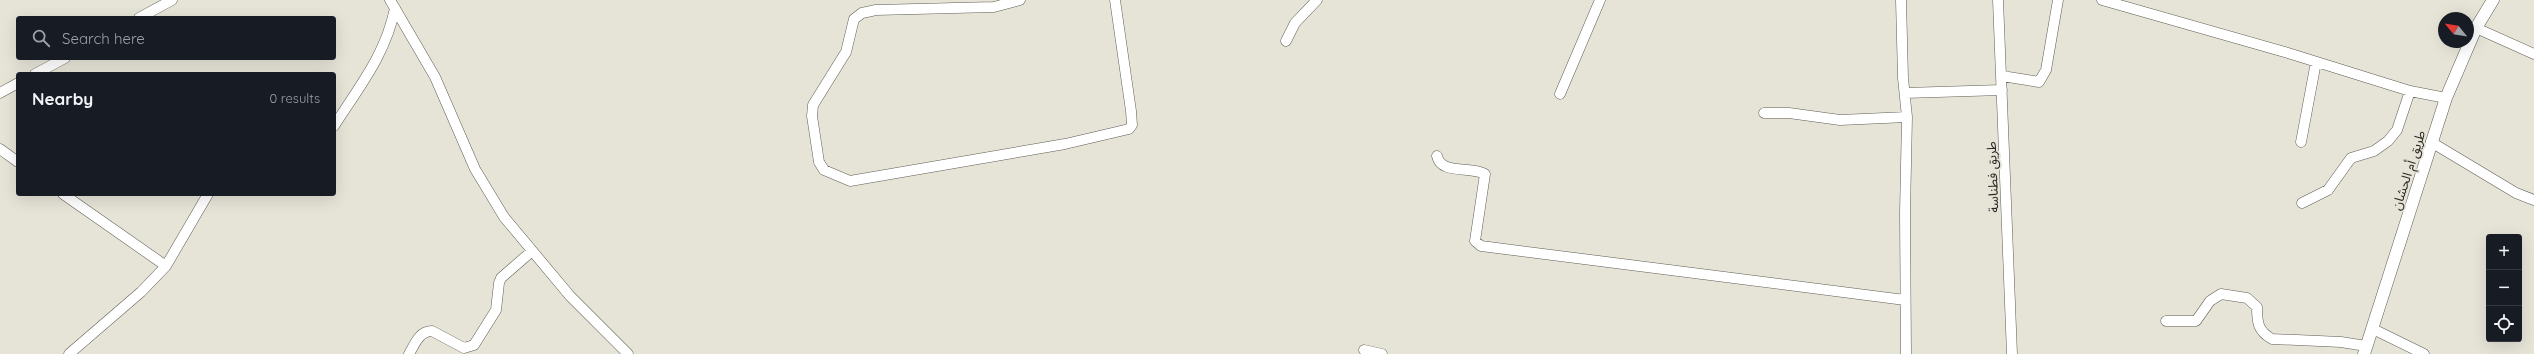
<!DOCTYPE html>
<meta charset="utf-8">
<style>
body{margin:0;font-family:Quicksand,"Noto Sans Arabic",sans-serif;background:#242831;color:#f1f3f6}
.controls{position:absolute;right:12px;bottom:12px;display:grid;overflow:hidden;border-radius:4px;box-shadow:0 4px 16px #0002}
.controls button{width:36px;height:36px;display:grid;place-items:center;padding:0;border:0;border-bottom:1px solid #363941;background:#171b24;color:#f1f3f6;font:20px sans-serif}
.compass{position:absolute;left:2438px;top:12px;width:36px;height:36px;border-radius:50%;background:#171b24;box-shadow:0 4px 16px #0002;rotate:300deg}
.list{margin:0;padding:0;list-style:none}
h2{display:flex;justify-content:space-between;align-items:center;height:52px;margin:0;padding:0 16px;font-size:17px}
h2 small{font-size:13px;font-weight:400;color:#9ea1a6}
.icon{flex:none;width:22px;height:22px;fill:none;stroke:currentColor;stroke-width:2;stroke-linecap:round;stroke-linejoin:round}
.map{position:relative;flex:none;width:2534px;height:354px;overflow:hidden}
.search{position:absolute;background:#171b24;box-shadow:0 4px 16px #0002;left:16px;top:16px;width:320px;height:44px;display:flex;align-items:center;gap:10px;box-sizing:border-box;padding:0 14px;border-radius:4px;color:#9ea1a6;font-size:15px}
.panel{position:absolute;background:#171b24;box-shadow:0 4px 16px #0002;left:16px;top:72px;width:320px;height:124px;border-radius:4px}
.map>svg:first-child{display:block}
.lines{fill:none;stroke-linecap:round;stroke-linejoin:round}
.minor-casing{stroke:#5f5d53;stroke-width:11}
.tertiary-casing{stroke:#5f5d53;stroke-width:13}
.minor{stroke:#fff;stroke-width:10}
.tertiary{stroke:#fff;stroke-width:12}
.labels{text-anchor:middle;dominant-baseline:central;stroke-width:3.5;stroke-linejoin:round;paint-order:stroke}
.street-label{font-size:13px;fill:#2a2925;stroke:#e6e3d7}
</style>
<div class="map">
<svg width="2534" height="354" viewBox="0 0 2534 354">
<rect width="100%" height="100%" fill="#e6e3d7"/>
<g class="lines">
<g class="minor-casing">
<path id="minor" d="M 390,0 L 435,77 L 475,169 L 504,217 L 570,296 L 628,354
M 1020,0 L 994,7 L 876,10 L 862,13 L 854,19 L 846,52 L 813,105 L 812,116 L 819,162 L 824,170 L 850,181 L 1065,144 L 1129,129 L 1132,125 L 1131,111 L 1115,0
M 1901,0 L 1903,78 L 1907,117 L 1905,213 L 1906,354
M 1998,0 L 2012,354
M 2102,0 L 2288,53 L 2410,91 L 2446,98
M 139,18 L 172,0
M 2476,28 L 2534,54
M 1286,41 L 1295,23 L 1317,0
M 35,74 L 65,58
M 2002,76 L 2039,82 L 2046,70 L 2058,0
M 0,93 L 18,83
M 1905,93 L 2002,90
M 1560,94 L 1600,0
M 1764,113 L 1789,113 L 1840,120 L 1907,117
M 334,126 C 359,87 386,54 395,8
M 2301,142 L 2316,62
M 2431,142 L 2516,193 L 2534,200
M 0,149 L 18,162
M 1437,156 C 1441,175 1471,166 1485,174 L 1475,241 L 1481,246 L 1905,300
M 63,194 L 166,266 L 141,292 L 69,354
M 2302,203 L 2328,190 L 2351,158 L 2374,151 L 2388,141 L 2397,130 L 2410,91
M 166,266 L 208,194
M 2166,321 L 2196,321 L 2210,301 L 2221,294 L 2247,298 L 2257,307 C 2257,323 2258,331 2272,339 L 2341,342 L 2366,346
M 2373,329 L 2424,354
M 1364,350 L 1382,354
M 409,354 C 415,344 419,331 432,331 L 464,348 L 474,345 L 496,310 L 499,283 L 501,278 L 532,251"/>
</g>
<g class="tertiary-casing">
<path id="tertiary" d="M 2364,354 L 2446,98 L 2476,28 L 2493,0"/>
</g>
<use href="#minor" class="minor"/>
<use href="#tertiary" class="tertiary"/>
</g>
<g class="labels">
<g class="street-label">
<text transform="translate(2408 170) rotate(-72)">طريق أم الحشان</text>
<text transform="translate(1992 177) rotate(-92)">طريق فطناسة</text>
</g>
</g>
</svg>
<div class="controls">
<button>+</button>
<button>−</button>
<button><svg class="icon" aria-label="locate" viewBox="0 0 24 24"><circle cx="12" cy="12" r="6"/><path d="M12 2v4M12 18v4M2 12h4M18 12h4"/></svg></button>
</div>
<svg class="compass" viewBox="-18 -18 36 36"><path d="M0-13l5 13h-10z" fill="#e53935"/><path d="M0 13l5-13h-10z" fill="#9ea1a6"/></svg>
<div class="search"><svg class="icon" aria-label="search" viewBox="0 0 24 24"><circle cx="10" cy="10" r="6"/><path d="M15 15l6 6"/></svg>Search here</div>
<section class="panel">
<h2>Nearby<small>0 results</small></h2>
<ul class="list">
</ul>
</section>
</div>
